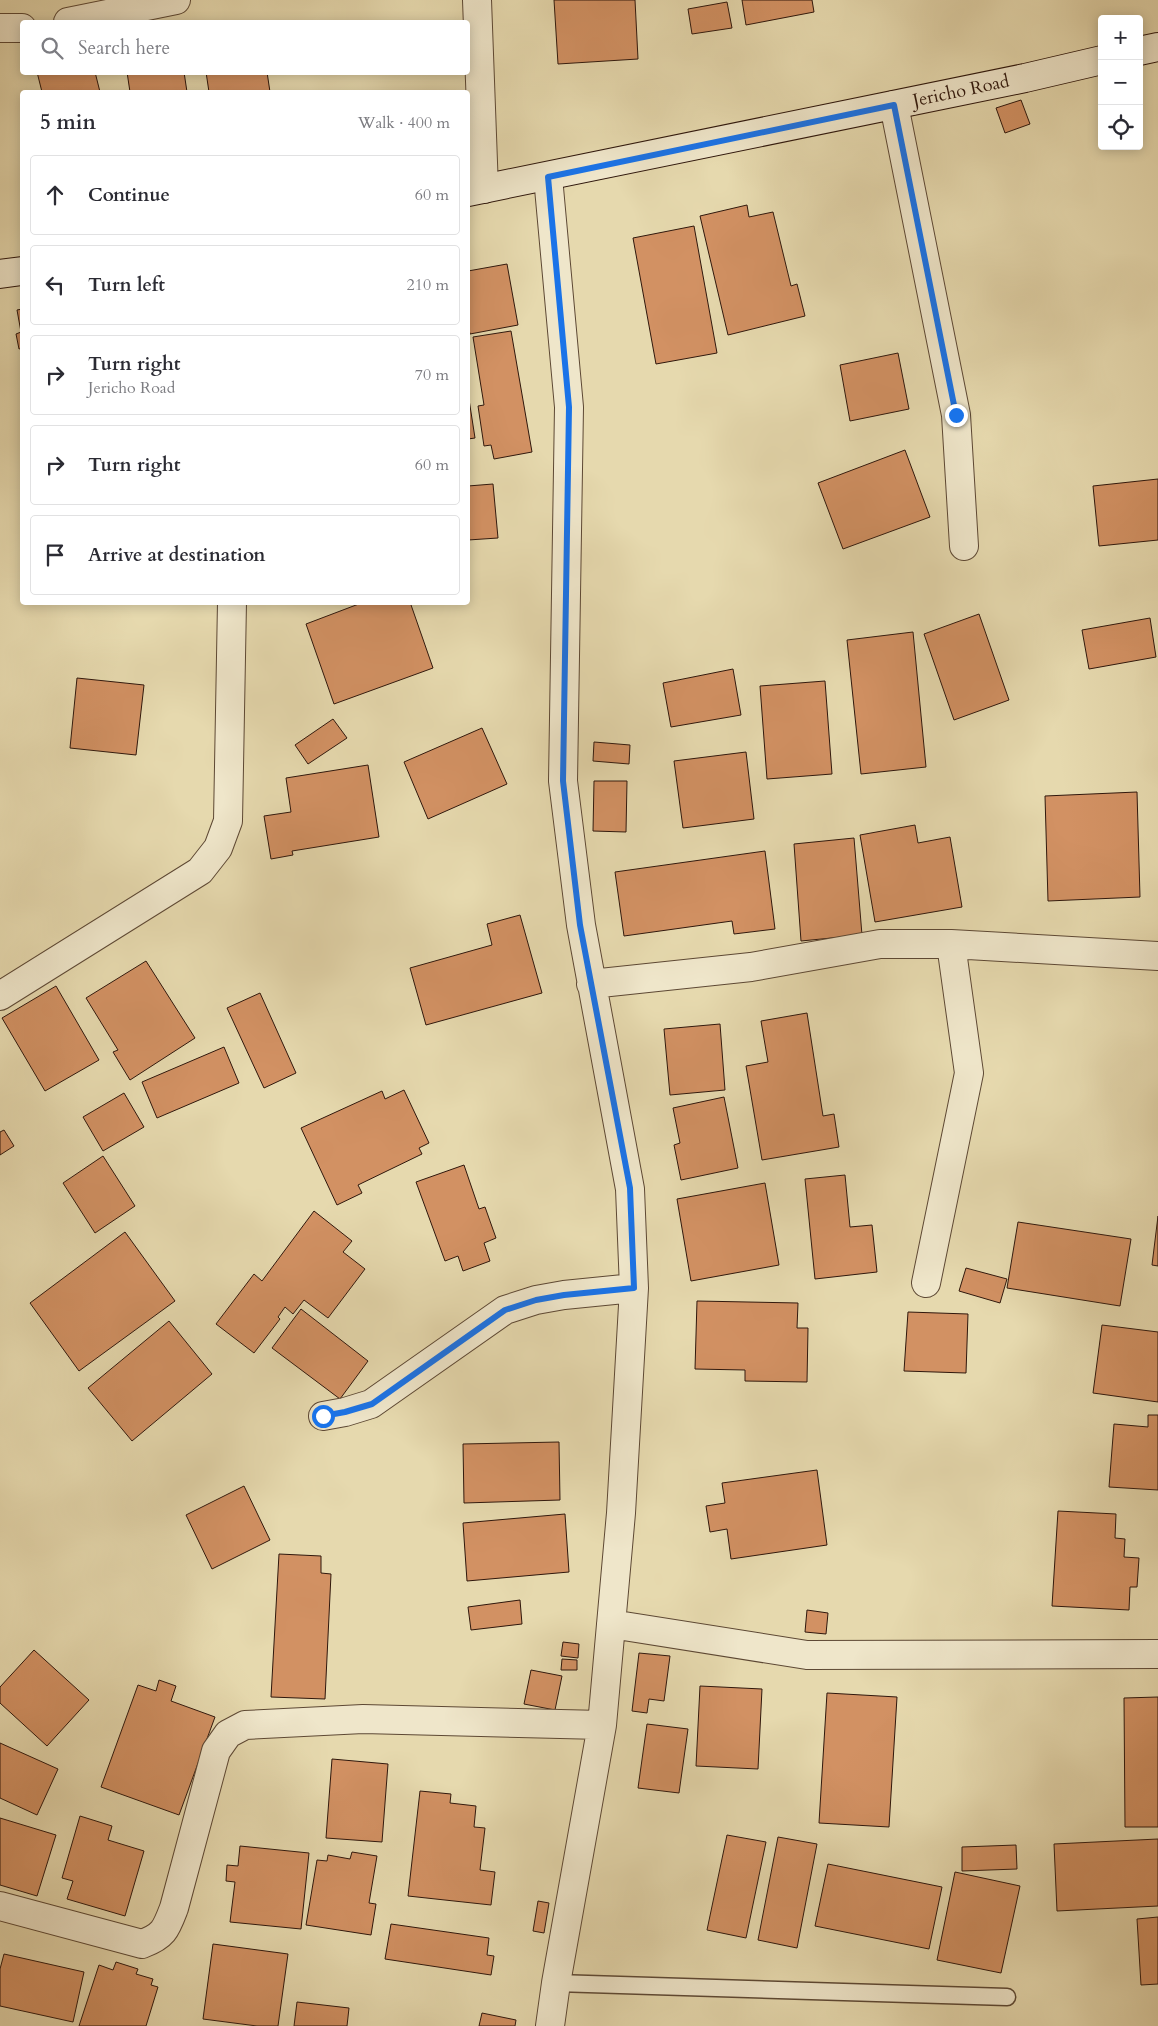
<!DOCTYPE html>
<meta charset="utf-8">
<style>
body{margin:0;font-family:Cardo,serif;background:#f7f7f7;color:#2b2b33}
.controls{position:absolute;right:15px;top:15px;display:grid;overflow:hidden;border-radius:5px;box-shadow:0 2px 12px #0003}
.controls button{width:45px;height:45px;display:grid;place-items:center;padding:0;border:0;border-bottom:1px solid #e1e1e2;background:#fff;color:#2b2b33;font:25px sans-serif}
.stop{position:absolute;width:15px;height:15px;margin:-11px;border:4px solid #1a73e8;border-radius:50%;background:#fff}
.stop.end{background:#1a73e8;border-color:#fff;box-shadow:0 1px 5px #0008}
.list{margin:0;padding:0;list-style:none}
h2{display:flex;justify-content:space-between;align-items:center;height:65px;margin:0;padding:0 20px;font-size:21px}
h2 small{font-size:16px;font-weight:400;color:#7c7c81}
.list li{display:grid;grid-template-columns:32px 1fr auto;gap:15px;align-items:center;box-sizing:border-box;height:80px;margin:0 10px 10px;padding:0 10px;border:1px solid #e1e1e2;border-radius:5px}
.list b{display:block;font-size:19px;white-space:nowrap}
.list p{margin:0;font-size:16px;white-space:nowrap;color:#7c7c81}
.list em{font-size:16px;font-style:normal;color:#7c7c81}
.icon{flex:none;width:28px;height:28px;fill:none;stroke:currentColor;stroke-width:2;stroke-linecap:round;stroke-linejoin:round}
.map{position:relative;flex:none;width:1158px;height:2026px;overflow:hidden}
.search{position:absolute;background:#fff;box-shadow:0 2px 12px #0003;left:20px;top:20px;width:450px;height:55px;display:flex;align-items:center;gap:12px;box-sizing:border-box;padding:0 18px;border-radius:5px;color:#7c7c81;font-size:19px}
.panel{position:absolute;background:#fff;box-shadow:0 2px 12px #0003;left:20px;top:90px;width:450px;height:515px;border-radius:5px}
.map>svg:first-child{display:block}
.building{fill:#d29163;stroke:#2f170c}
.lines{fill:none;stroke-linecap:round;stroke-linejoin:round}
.lane-casing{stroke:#5d4834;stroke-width:19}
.street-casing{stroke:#5d4834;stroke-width:30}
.secondary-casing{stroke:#2f170c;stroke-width:30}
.lane{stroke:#efe6ca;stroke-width:16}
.street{stroke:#efe6ca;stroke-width:28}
.secondary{stroke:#efe6ca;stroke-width:28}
.route{stroke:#1a73e8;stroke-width:6}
.labels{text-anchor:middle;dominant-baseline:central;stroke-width:4.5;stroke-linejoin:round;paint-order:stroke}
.street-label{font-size:18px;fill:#2f170c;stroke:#efe6ca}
</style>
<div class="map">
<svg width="1158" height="2026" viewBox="0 0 1158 2026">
<rect width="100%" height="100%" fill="#e6d9ae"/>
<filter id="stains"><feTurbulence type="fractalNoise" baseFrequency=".004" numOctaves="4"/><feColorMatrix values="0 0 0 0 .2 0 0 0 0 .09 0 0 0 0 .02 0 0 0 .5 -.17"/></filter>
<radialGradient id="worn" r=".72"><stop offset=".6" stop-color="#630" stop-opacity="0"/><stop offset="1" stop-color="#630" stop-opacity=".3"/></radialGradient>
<path class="building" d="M 554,0 L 635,0 L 638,59 L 558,64 Z
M 742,0 L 812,0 L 814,12 L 746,25 Z
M 727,2 L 732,28 L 692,34 L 688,9 Z
M 37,72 L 95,72 L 100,92 L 42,92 Z
M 127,72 L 184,72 L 187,92 L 130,92 Z
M 206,72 L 267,72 L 270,92 L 209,92 Z
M 1021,100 L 1030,124 L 1005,133 L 996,108 Z
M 747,205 L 749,217 L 773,212 L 791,286 L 797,284 L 805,316 L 728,335 L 700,216 Z
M 694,226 L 717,353 L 656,364 L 633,238 Z
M 507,264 L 518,325 L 470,334 L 468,324 L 468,271 Z
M 22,309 L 22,348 L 19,349 L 16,334 L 21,332 L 17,310 Z
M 511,331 L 532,452 L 494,459 L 491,445 L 484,446 L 478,406 L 484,405 L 473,337 Z
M 898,353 L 909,409 L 850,421 L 840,365 Z
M 468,393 L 475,438 L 468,439 Z
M 905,450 L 930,517 L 843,549 L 818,483 Z
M 1158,479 L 1158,540 L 1099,546 L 1093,486 Z
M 493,484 L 498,538 L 468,540 L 468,486 Z
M 364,602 L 410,602 L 433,668 L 334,704 L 306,624 Z
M 979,614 L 1009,700 L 954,720 L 924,634 Z
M 1150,618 L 1156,657 L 1089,669 L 1082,630 Z
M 913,632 L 926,767 L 861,774 L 847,640 Z
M 733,669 L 741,715 L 671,727 L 663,683 Z
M 77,678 L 144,685 L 136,755 L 70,748 Z
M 825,681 L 832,774 L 767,779 L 760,686 Z
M 333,719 L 347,738 L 308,764 L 295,745 Z
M 482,728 L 507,784 L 428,819 L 404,762 Z
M 594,742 L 630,745 L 629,764 L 593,761 Z
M 746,752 L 754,819 L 683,828 L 674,761 Z
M 368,765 L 379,837 L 292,851 L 293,855 L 271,859 L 264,816 L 291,812 L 286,778 Z
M 594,781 L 627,781 L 626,832 L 593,831 Z
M 1137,792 L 1140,897 L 1048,901 L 1045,796 Z
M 915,825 L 918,843 L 950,837 L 962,907 L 875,922 L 860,835 Z
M 854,838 L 862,935 L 801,941 L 794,844 Z
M 765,851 L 775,929 L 734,934 L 732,921 L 624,936 L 615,872 Z
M 520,915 L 542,993 L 426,1025 L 410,968 L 492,945 L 487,924 Z
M 146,961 L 195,1038 L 130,1080 L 113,1052 L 118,1050 L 86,998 Z
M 56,986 L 99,1060 L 45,1091 L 2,1018 Z
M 260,993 L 296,1073 L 264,1088 L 227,1008 Z
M 807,1013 L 823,1116 L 834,1114 L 839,1147 L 762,1160 L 746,1066 L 768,1062 L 761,1021 Z
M 720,1024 L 725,1090 L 670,1095 L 664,1029 Z
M 224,1047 L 239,1083 L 157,1118 L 142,1082 Z
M 404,1090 L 429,1143 L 419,1148 L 422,1154 L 358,1185 L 362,1193 L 337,1205 L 301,1128 L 382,1091 L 385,1099 Z
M 124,1093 L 144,1127 L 103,1151 L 83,1117 Z
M 724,1097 L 738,1168 L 681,1180 L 674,1145 L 680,1143 L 673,1108 Z
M 4,1130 L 14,1146 L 0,1155 L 0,1132 Z
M 103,1156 L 135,1206 L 95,1233 L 63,1183 Z
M 464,1165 L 479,1209 L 485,1207 L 496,1238 L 484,1243 L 490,1261 L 463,1271 L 458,1256 L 445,1261 L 416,1182 Z
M 845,1175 L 850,1227 L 872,1225 L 877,1272 L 815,1279 L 805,1179 Z
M 765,1183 L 779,1265 L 691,1281 L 677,1199 Z
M 314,1211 L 352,1241 L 343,1252 L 365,1269 L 328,1318 L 304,1300 L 293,1314 L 285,1307 L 278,1317 L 280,1319 L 254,1353 L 216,1324 L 254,1274 L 262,1281 Z
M 1158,1216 L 1158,1266 L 1152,1265 Z
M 1018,1222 L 1131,1239 L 1120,1306 L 1007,1288 Z
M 125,1232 L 175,1301 L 79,1371 L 30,1303 Z
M 966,1268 L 1007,1279 L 1000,1303 L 959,1291 Z
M 697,1301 L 798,1303 L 797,1328 L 808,1328 L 807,1382 L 745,1381 L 745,1370 L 695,1369 Z
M 301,1309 L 368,1361 L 340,1399 L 272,1348 Z
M 908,1312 L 968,1314 L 966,1373 L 904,1371 Z
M 169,1321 L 212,1374 L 132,1441 L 88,1388 Z
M 1102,1325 L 1158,1332 L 1158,1402 L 1093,1393 Z
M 1148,1415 L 1158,1415 L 1158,1490 L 1109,1487 L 1114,1424 L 1148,1427 Z
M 559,1442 L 560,1500 L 464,1503 L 463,1444 Z
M 817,1470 L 827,1545 L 731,1559 L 727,1529 L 710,1532 L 706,1506 L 725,1503 L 722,1483 Z
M 244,1486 L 270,1540 L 212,1569 L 186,1515 Z
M 1058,1511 L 1116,1514 L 1115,1538 L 1125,1539 L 1124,1557 L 1139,1558 L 1137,1587 L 1130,1587 L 1129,1610 L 1052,1606 Z
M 565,1514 L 569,1572 L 467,1581 L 463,1523 Z
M 279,1554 L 321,1556 L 321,1573 L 331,1574 L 325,1699 L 271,1697 Z
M 520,1600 L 522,1624 L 471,1630 L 468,1607 Z
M 807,1610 L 828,1613 L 826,1634 L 805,1632 Z
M 563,1642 L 579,1644 L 578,1658 L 561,1656 Z
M 34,1650 L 89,1700 L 47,1746 L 0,1703 L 0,1687 Z
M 639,1653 L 670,1656 L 664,1701 L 649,1699 L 647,1713 L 632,1711 Z
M 562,1659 L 577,1660 L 577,1670 L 561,1670 Z
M 531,1670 L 562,1676 L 555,1710 L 524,1704 Z
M 159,1680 L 176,1686 L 171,1701 L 215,1717 L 179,1815 L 101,1787 L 138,1685 L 156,1691 Z
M 700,1686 L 762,1689 L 758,1769 L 696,1766 Z
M 827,1693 L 897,1697 L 889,1827 L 819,1823 Z
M 1158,1697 L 1158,1827 L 1125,1827 L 1124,1698 Z
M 647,1724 L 688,1729 L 679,1793 L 638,1788 Z
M 0,1743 L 58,1769 L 37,1815 L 0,1798 Z
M 332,1759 L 388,1764 L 382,1842 L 326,1838 Z
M 420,1791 L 451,1794 L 450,1803 L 476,1806 L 474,1827 L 485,1828 L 480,1870 L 495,1872 L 491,1905 L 408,1896 Z
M 80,1816 L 112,1826 L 108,1840 L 144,1851 L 125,1916 L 67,1899 L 73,1881 L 62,1878 Z
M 0,1818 L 56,1835 L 37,1896 L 0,1885 Z
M 727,1835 L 766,1842 L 746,1938 L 707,1930 Z
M 778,1837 L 817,1844 L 797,1948 L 758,1940 Z
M 1158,1839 L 1158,1906 L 1057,1911 L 1054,1844 Z
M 1016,1845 L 1017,1869 L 962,1871 L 962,1847 Z
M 240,1846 L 309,1853 L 301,1929 L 230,1922 L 235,1882 L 226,1881 L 227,1865 L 238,1866 Z
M 352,1852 L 377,1856 L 369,1903 L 376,1904 L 371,1935 L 306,1925 L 317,1860 L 327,1861 L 328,1855 L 350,1859 Z
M 828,1864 L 942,1887 L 929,1949 L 815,1926 Z
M 955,1872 L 1020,1886 L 1001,1973 L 937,1960 Z
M 538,1901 L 549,1903 L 544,1933 L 533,1931 Z
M 1158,1917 L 1158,1984 L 1141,1985 L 1137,1919 Z
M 391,1924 L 489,1938 L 487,1955 L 494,1956 L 491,1975 L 385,1959 Z
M 213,1944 L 288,1954 L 278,2026 L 257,2026 L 203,2019 Z
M 4,1954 L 84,1972 L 73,2022 L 0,2006 L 0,1969 Z
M 116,1962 L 138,1969 L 136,1974 L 153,1979 L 151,1985 L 158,1987 L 146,2026 L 79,2026 L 99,1965 L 113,1970 Z
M 297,2002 L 349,2008 L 347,2026 L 294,2026 Z
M 482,2013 L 516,2020 L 515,2026 L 479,2026 Z"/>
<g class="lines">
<g class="lane-casing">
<path id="lane" d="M 556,1983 L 1007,1997"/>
</g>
<g class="street-casing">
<path id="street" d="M 477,0 L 484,189
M 68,22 L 176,0
M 0,28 L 22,28
M 894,105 L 956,415 L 964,546
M 548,177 L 569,407 L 563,781 L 581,925 L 630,1189 L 634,1288 L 621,1513 L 602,1725 L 556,1983 L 550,2026
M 591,984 L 751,967 L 880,944 L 951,944 L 1158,956
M 0,996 L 200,871 L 218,848 L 228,821 L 232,602
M 926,1283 L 969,1073 L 951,944
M 323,1416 L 345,1412 L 371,1404 L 505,1310 L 536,1300 L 564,1295 L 634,1288
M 611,1624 L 807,1655 L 1158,1654
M 0,1906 L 142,1944 C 164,1936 166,1929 174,1908 L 216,1751 L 228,1734 L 245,1725 L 363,1719 L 602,1725"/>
</g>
<g class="secondary-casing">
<path id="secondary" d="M 1139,51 L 1158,47
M 468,192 L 1025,78 L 1102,60
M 0,274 L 22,271"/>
</g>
<use href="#lane" class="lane"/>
<use href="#street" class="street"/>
<use href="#secondary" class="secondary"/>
</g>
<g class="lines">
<path class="route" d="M 323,1416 L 345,1412 L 372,1404 L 505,1310 L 536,1300 L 564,1295 L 634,1288 L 630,1188 L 580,925 L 563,781 L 569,407 L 548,177 L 894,105 L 956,415"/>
</g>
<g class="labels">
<g class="street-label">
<text transform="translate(961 91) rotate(-12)">Jericho Road</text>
</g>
</g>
<rect width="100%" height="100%" filter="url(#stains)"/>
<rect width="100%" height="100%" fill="url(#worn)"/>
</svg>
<div class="controls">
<button>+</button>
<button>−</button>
<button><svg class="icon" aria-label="locate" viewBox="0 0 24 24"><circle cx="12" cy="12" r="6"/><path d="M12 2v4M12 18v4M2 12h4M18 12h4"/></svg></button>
</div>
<div class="stop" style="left:323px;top:1416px"></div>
<div class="stop end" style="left:956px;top:415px"></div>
<div class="search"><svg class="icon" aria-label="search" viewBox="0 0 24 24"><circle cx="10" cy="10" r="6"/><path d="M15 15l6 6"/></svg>Search here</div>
<section class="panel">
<h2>5 min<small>Walk · 400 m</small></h2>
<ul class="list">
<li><svg class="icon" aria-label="ahead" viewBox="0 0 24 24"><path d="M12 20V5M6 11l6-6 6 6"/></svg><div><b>Continue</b></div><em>60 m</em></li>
<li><svg class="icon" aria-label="left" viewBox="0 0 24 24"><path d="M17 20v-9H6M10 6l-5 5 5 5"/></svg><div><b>Turn left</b></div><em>210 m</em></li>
<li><svg class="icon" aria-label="right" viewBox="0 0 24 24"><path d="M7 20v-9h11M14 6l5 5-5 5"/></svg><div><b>Turn right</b><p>Jericho Road</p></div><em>70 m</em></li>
<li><svg class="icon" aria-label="right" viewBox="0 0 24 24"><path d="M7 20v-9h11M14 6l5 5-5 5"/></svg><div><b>Turn right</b></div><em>60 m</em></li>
<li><svg class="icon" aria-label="arrive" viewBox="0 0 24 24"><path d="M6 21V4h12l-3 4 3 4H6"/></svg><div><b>Arrive at destination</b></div></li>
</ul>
</section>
</div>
